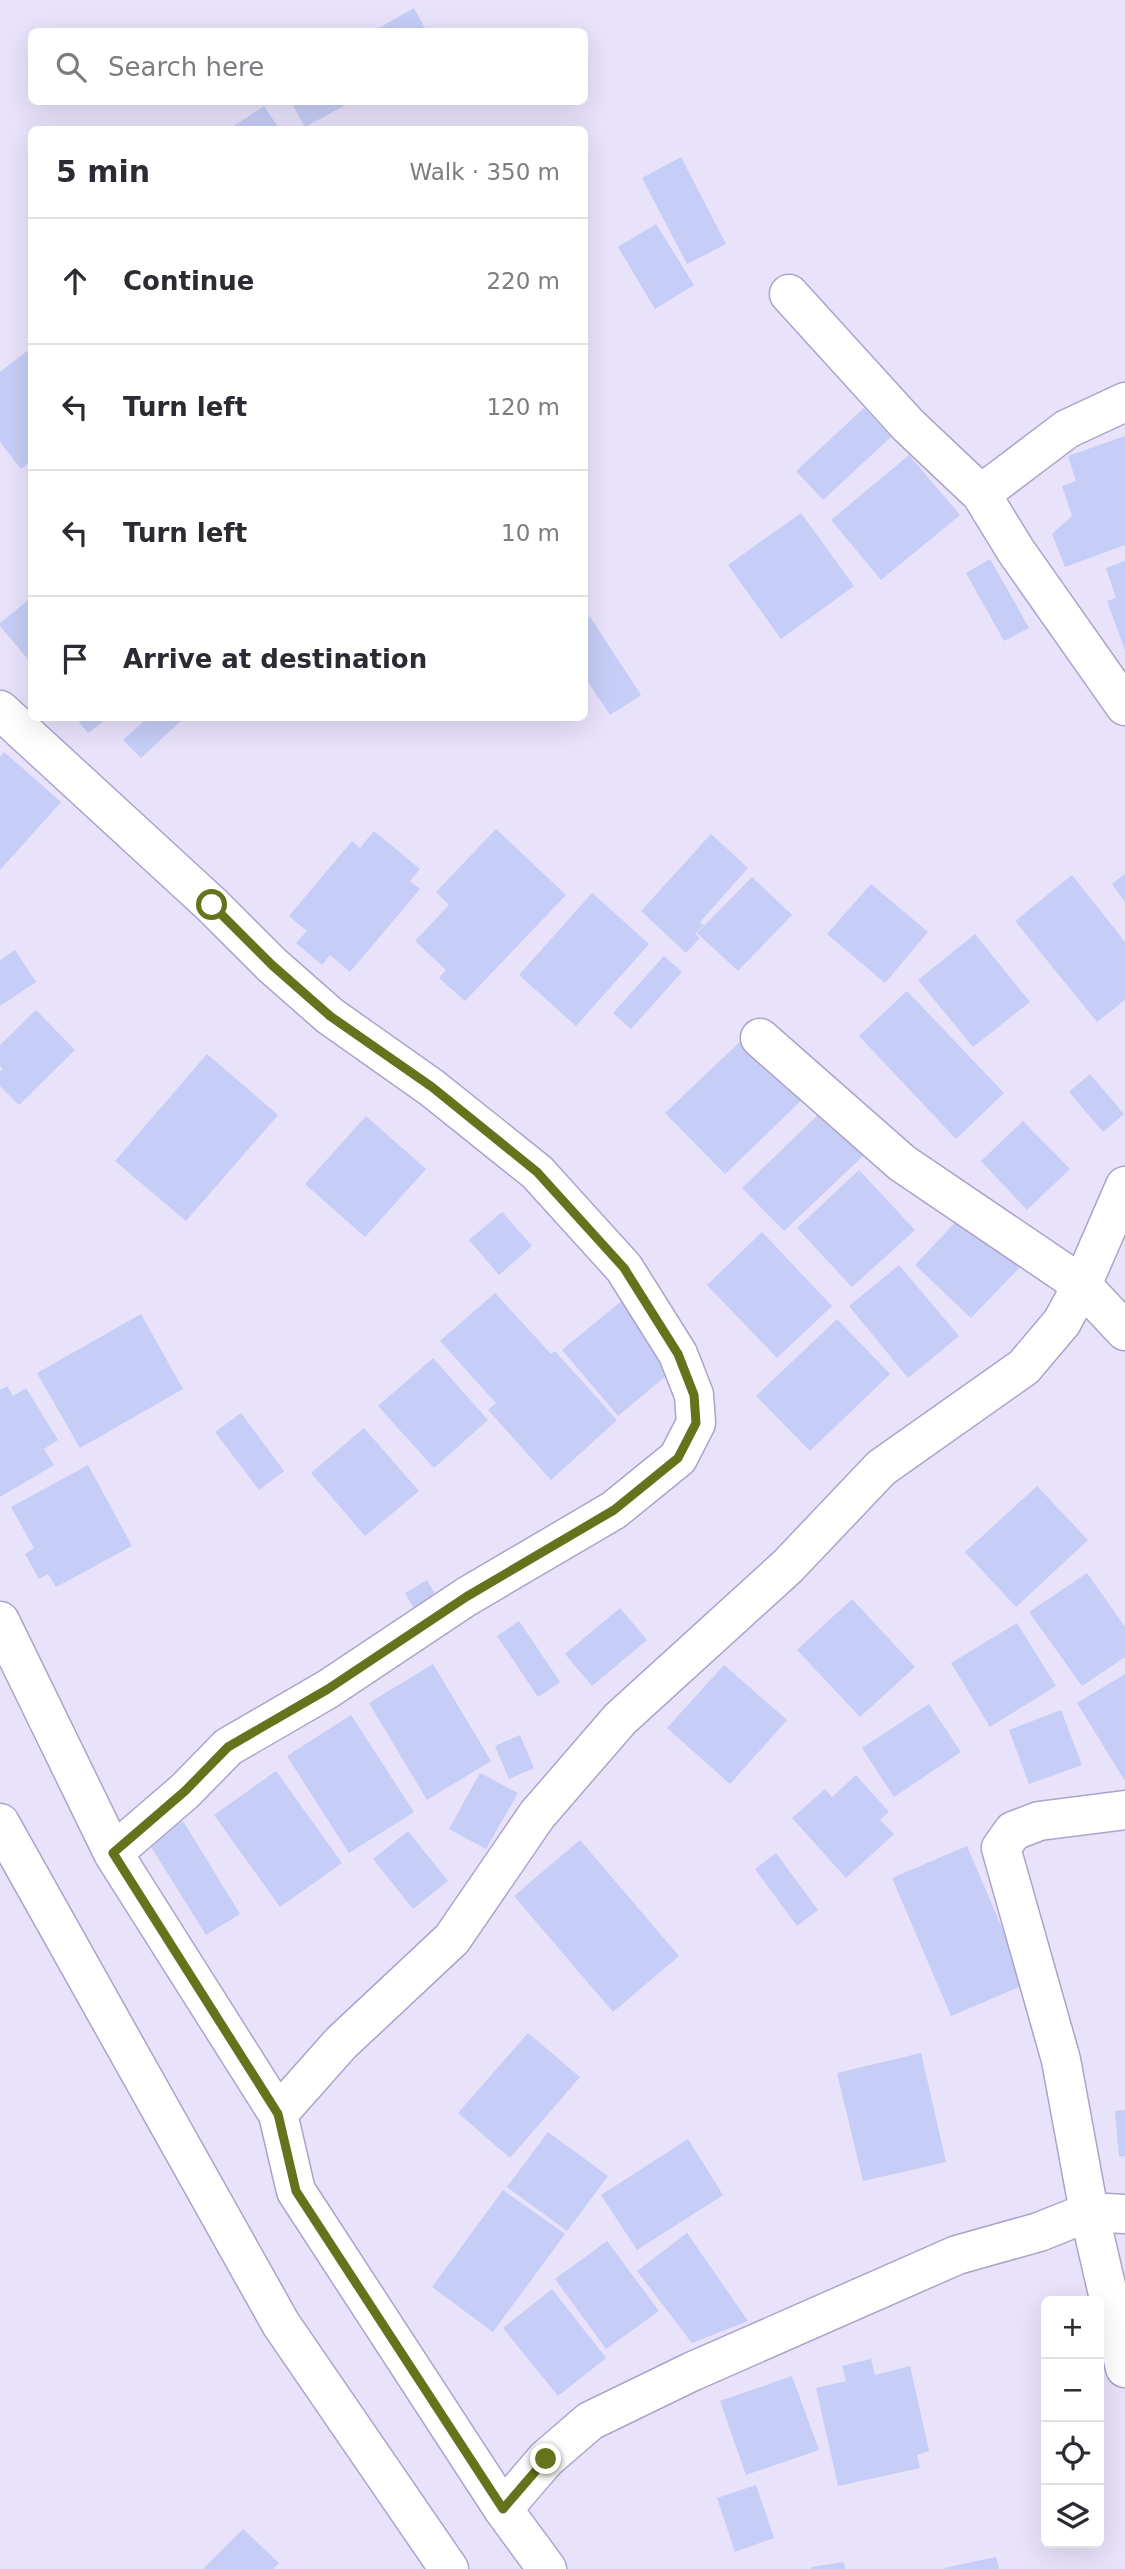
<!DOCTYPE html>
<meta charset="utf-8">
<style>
body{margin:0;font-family:"DejaVu Sans",sans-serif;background:#f7f7f7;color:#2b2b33}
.controls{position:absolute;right:21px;bottom:21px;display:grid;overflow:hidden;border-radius:10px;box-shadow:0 7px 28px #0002}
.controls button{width:63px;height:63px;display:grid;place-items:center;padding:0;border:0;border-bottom:2px solid #e1e1e2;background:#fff;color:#2b2b33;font:35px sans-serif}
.stop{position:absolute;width:21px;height:21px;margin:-16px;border:5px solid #67721c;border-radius:50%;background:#fff}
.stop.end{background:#67721c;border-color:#fff;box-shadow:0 2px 7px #0008}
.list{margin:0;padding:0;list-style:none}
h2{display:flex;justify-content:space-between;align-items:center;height:91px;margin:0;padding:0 28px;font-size:30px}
h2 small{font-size:23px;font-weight:400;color:#7c7c81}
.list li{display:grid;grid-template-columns:46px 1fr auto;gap:21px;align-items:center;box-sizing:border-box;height:126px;padding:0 28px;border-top:2px solid #e1e1e2}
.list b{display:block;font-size:26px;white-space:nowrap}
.list em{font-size:23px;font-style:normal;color:#7c7c81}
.icon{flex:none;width:38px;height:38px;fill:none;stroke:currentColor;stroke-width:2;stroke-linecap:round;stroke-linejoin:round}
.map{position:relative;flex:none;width:1125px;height:2569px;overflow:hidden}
.search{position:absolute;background:#fff;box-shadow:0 7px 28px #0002;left:28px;top:28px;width:560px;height:77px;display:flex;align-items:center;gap:18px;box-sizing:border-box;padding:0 24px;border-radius:10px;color:#7c7c81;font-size:26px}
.panel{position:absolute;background:#fff;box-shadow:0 7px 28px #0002;left:28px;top:126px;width:560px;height:595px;border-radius:10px}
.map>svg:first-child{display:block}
.building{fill:#c6cdf6}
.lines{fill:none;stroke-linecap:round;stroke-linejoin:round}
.minor-casing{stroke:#ada3ca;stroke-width:41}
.minor{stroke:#fff;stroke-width:38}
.route{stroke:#67721c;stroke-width:9}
</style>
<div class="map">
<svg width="1125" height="2569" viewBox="0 0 1125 2569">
<rect width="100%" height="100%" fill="#e8e2fb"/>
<path class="building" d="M 414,8 L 427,32 L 372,32 Z
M 291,102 L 351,102 L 305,127 Z
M 264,106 L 280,130 L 228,130 Z
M 681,157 L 726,244 L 687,264 L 642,178 Z
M 656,224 L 694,285 L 655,309 L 618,247 Z
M 27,351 L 32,357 L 32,461 L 21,469 L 0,442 L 0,372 Z
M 864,408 L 891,437 L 823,500 L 796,471 Z
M 1125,436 L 1125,545 L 1065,567 L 1052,534 L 1072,516 L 1062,486 L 1076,481 L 1068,456 Z
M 909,455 L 960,515 L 881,580 L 831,520 Z
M 801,513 L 854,586 L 781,639 L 728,565 Z
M 990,559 L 1029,628 L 1004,641 L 966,573 Z
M 1125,561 L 1125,650 L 1107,601 L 1116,598 L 1106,568 Z
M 32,597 L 32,664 L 0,626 L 0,623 Z
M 590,617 L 641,695 L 610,715 L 584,676 L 584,620 Z
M 76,718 L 108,718 L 88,733 Z
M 147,718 L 184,718 L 141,758 L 123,740 Z
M 4,752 L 61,802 L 0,870 L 0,757 Z
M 496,829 L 566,895 L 465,1001 L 439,978 L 446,970 L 415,941 L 449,905 L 436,892 Z
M 374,831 L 420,869 L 410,881 L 420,889 L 350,972 L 330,955 L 322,965 L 296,943 L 307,931 L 289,916 L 352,841 L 360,848 Z
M 711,834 L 748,868 L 700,922 L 704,925 L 695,934 L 700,938 L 686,953 L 641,911 Z
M 1125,874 L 1125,902 L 1112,884 Z
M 1072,875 L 1125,942 L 1125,1000 L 1097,1022 L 1015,921 Z
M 752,877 L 792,915 L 738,971 L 697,933 Z
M 871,884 L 928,932 L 885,983 L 827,934 Z
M 592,893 L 649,944 L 576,1026 L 519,975 Z
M 975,934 L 1030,1002 L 973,1047 L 918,980 Z
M 15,950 L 36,982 L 0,1006 L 0,960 Z
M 664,956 L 682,972 L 631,1029 L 613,1013 Z
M 907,991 L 1004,1093 L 956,1139 L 859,1036 Z
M 36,1010 L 75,1050 L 19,1105 L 0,1086 L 0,1071 L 3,1069 L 0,1066 L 0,1045 Z
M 746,1036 L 805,1097 L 725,1174 L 665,1113 Z
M 207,1054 L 278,1115 L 186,1221 L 115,1161 Z
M 1090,1074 L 1124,1114 L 1103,1132 L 1069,1092 Z
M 822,1111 L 865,1154 L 784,1231 L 742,1188 Z
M 366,1116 L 426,1169 L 365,1237 L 305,1184 Z
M 1023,1121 L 1070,1169 L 1027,1210 L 981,1161 Z
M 859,1170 L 915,1230 L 852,1287 L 797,1228 Z
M 502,1212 L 532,1246 L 499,1275 L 469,1240 Z
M 965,1212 L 1021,1266 L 971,1318 L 915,1265 Z
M 762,1232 L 832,1306 L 777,1358 L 707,1285 Z
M 899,1265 L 959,1336 L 908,1378 L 849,1306 Z
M 495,1293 L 551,1354 L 555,1351 L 617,1420 L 551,1480 L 488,1410 L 496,1403 L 440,1341 Z
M 624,1299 L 679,1365 L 618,1416 L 562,1350 Z
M 141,1314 L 183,1389 L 80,1448 L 37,1373 Z
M 837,1319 L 890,1374 L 810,1451 L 756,1396 Z
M 433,1358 L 488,1420 L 434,1468 L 378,1406 Z
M 7,1386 L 13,1396 L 26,1388 L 58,1440 L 44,1449 L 54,1465 L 0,1497 L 0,1390 Z
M 241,1413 L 284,1471 L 259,1490 L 215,1432 Z
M 364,1428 L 419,1491 L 365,1536 L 311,1473 Z
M 88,1465 L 132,1546 L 56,1587 L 48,1574 L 39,1579 L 25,1554 L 34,1548 L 11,1507 Z
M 1037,1486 L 1088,1540 L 1016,1607 L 965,1552 Z
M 1087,1573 L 1125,1627 L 1125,1657 L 1082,1686 L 1029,1612 Z
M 427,1580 L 441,1604 L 419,1617 L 405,1593 Z
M 852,1599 L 915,1667 L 860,1717 L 797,1650 Z
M 620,1608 L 647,1640 L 592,1686 L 565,1654 Z
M 519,1621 L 560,1682 L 538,1697 L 497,1636 Z
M 1017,1623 L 1056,1686 L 990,1727 L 951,1663 Z
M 433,1664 L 491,1761 L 427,1800 L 369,1703 Z
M 724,1665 L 787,1720 L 730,1784 L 667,1728 Z
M 1125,1674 L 1125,1781 L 1077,1703 Z
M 929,1704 L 961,1752 L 894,1797 L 862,1748 Z
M 1061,1710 L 1082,1765 L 1029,1784 L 1009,1730 Z
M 351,1715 L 414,1812 L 349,1853 L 287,1756 Z
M 520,1735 L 534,1768 L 509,1779 L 495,1746 Z
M 276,1771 L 342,1863 L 280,1907 L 214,1815 Z
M 480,1773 L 518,1793 L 486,1849 L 449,1829 Z
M 856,1775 L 889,1812 L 880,1820 L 894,1834 L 846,1878 L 792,1818 L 825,1789 L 832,1797 Z
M 183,1821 L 240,1914 L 206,1935 L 148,1842 Z
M 408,1831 L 448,1881 L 413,1909 L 373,1859 Z
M 580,1840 L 679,1956 L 613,2012 L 514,1896 Z
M 967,1846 L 1026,1984 L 951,2016 L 892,1878 Z
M 776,1853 L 818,1910 L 797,1926 L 755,1869 Z
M 528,2033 L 580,2077 L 510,2158 L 458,2113 Z
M 921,2053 L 946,2162 L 863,2181 L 837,2073 Z
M 1125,2110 L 1125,2156 L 1119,2157 L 1115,2111 Z
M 548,2132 L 608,2176 L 567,2231 L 507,2187 Z
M 688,2139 L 723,2195 L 637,2250 L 601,2195 Z
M 503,2190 L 565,2234 L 493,2332 L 432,2287 Z
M 687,2233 L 748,2321 L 692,2343 L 637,2271 Z
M 607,2241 L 659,2311 L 606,2349 L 555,2279 Z
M 552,2289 L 606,2358 L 558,2396 L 503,2328 Z
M 871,2359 L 875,2375 L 910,2366 L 929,2451 L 917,2455 L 920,2468 L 838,2486 L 816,2388 L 846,2381 L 842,2366 Z
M 792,2376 L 819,2450 L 746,2475 L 720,2401 Z
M 756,2485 L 774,2538 L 735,2552 L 717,2498 Z
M 243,2529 L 279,2563 L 273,2569 L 203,2569 Z
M 996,2557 L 999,2569 L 945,2569 L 944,2568 Z
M 844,2562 L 845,2569 L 811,2569 L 811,2567 Z"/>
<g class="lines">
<g class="minor-casing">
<path id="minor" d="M 789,294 L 908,425 L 981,494 L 1016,551 L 1125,706
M 981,494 L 1067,429 L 1125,402
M 0,710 L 212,905 L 272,965 L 330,1016 L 432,1088 L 537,1172 L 624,1268 L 678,1354 L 694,1395 L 696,1423 L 678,1458 L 614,1510 L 466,1597 L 328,1689 L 228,1747 L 185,1791 L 113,1853
M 760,1038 L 902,1163 L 1082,1285 L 1125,1331
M 0,1621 L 113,1853 L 278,2114 L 296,2191 L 503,2509 L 547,2569
M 1125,1810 L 1039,1821 L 1013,1831 L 1001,1848 L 1061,2060 L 1089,2212 L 1125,2368
M 0,1823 L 281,2324 L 449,2569
M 278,2114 L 341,2043 L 452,1939 L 537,1815 L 620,1719 L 788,1566 L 881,1468 L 1024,1367 L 1062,1322 L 1082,1285 L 1125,1186
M 503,2509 L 546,2459 L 590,2421 L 691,2372 L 957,2255 L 1039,2232 L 1089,2212 L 1125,2214"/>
</g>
<use href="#minor" class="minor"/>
</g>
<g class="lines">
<path class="route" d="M 212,905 L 272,965 L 330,1016 L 432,1087 L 537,1172 L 624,1268 L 678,1354 L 694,1395 L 696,1423 L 678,1458 L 614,1510 L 466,1597 L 328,1689 L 228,1747 L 185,1791 L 113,1853 L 278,2114 L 296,2191 L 503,2509 L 546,2459"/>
</g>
</svg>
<div class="controls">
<button>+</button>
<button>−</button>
<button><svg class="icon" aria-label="locate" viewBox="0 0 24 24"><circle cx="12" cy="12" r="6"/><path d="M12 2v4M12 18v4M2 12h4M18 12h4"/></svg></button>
<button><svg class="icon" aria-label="layers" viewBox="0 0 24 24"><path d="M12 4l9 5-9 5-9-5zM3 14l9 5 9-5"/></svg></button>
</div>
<div class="stop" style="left:212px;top:905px"></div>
<div class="stop end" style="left:546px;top:2459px"></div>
<div class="search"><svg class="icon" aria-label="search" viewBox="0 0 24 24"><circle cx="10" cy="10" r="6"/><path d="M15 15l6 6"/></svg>Search here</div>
<section class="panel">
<h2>5 min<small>Walk · 350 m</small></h2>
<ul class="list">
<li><svg class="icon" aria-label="ahead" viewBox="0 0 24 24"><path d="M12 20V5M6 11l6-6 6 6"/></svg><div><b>Continue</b></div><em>220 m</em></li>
<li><svg class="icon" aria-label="left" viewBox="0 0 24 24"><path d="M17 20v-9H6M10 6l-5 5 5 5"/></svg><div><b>Turn left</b></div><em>120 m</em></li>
<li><svg class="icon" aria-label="left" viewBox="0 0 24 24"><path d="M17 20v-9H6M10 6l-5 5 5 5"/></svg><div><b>Turn left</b></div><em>10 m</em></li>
<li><svg class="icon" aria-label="arrive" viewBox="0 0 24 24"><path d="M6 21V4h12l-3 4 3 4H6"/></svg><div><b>Arrive at destination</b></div></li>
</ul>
</section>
</div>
